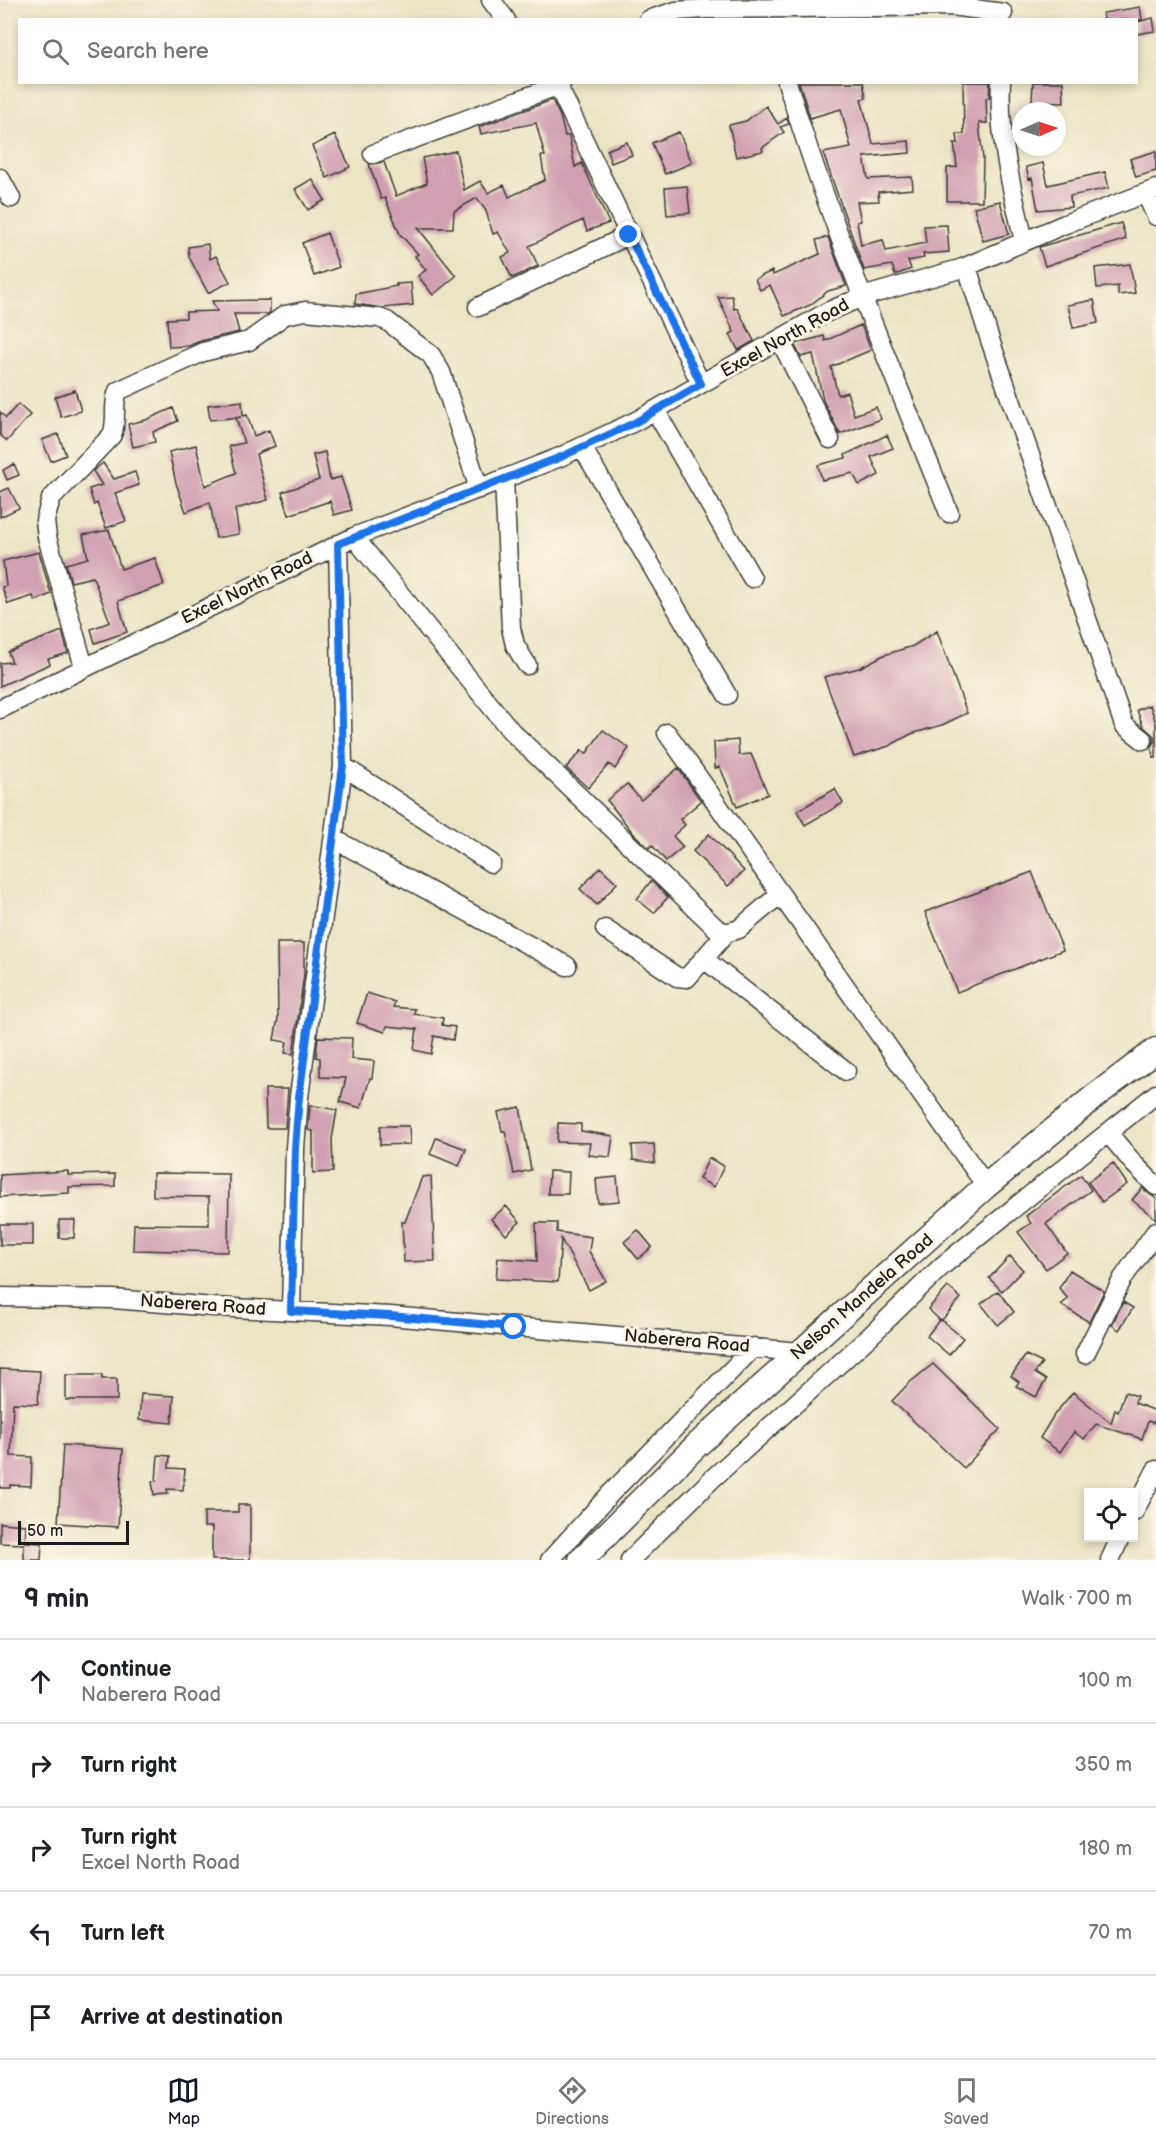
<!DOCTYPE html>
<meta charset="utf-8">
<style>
body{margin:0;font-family:"Balsamiq Sans",sans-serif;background:#f2f2f2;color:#202124}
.controls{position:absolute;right:18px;bottom:18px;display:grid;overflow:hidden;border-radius:0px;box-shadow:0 3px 9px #0003}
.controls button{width:54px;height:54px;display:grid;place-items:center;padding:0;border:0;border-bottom:2px solid #e0e0e0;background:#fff;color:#202124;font:30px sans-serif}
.compass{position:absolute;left:1012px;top:102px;width:54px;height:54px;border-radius:50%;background:#fff;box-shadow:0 3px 9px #0003;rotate:87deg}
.scale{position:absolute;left:18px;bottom:15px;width:111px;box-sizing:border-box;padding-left:6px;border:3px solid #1c1c1c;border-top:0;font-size:16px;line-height:21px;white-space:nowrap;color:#1c1c1c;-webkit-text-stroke:4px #fcf5e5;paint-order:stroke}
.stop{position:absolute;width:18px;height:18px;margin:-14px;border:4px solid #1a73e8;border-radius:50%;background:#fff}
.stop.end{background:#1a73e8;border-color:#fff;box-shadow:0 2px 6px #0008}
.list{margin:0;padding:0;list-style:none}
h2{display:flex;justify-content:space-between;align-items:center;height:78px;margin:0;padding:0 24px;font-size:26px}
h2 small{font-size:20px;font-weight:400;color:#757577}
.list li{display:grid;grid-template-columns:39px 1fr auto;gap:18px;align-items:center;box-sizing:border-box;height:84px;padding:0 24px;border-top:2px solid #e0e0e0}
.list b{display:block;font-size:22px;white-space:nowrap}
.list p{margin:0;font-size:20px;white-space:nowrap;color:#757577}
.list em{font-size:20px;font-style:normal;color:#757577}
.icon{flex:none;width:33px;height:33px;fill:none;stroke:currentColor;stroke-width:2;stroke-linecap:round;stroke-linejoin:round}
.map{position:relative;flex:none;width:1156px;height:1560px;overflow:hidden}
.search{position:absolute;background:#fff;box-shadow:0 3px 9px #0003;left:18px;right:18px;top:18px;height:66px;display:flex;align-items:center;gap:15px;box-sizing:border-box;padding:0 21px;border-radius:0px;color:#757577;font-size:22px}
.sheet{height:498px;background:#fff}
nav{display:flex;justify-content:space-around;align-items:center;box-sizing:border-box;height:84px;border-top:2px solid #e0e0e0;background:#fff;font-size:16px;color:#757577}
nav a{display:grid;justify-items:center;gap:3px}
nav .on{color:#111827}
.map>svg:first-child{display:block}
.building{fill:#d09fb1}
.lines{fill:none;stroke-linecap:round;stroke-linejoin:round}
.minor-casing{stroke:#3b3a35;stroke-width:21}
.major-casing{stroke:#3b3a35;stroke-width:27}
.minor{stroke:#fff;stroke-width:18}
.major{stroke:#fff;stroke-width:24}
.route{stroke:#1a73e8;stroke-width:8}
.labels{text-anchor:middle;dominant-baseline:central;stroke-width:6;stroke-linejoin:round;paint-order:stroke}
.street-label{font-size:18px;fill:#1c1c1c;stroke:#fcf5e5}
</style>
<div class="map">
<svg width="1156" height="1560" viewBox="0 0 1156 1560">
<rect width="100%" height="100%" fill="#fcf5e5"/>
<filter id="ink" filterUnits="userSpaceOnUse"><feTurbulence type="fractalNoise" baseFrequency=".0167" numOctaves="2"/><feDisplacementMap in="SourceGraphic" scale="12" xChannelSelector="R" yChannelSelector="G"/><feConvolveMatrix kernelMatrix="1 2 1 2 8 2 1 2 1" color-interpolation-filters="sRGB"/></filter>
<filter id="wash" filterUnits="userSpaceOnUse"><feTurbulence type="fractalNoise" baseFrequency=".008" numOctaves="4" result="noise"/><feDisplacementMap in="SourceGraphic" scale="24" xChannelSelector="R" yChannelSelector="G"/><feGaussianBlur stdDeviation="1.35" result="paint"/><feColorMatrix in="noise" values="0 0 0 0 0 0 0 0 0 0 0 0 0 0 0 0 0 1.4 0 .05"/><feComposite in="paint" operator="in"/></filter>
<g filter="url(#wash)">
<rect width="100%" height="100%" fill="#ebe4c5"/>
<g id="blocks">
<path class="building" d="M 1140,7 L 1142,20 L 1104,20 L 1103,13 Z
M 1153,18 L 1155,31 L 1137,34 L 1137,22 Z
M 799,82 L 863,82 L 866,98 L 861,99 L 873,144 L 909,141 L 910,153 L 864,157 L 868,179 L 912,177 L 913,189 L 878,192 L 879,201 L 857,202 L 861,221 L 857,222 L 861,245 L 883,240 L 886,251 L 926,243 L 924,226 L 947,225 L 949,252 L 923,254 L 924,258 L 908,261 L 911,269 L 895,275 L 892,265 L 864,270 L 823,153 L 851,148 L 841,109 L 810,118 Z
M 963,82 L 990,82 L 989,98 L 986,98 L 987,123 L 979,123 L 983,159 L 982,201 L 947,201 L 947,168 L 957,167 L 954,143 L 958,143 L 957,134 L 964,134 Z
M 1033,82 L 1063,82 L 1064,102 L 1032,101 Z
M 552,100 L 560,116 L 565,136 L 569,136 L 575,167 L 582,163 L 609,223 L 587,231 L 583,220 L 529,246 L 538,266 L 512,278 L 502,257 L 510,253 L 498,232 L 493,234 L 486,211 L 477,198 L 454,211 L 453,228 L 418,228 L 456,276 L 433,295 L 418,276 L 426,270 L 415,256 L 418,254 L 400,234 L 385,198 L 381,199 L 369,164 L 384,162 L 396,196 L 427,183 L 422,158 L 456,151 L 464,190 L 480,181 L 488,193 L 504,185 L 509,197 L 545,180 L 541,156 L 545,156 L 536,123 L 481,134 L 479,127 Z
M 766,106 L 778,124 L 787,118 L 789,124 L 780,127 L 784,132 L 762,148 L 763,151 L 736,157 L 729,125 L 746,121 Z
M 679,132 L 692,163 L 665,174 L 652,143 Z
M 335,135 L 350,167 L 327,178 L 312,146 Z
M 627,142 L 632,155 L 611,163 L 607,150 Z
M 1156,151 L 1156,171 L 1136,177 L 1130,159 Z
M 1043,163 L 1048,185 L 1105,172 L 1109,188 L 1070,196 L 1071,207 L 1038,210 L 1032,178 L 1029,179 L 1026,167 Z
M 312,179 L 325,200 L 308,210 L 295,189 Z
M 687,186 L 690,213 L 667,215 L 665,188 Z
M 1000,201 L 1009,234 L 983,241 L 974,207 Z
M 1121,223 L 1126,239 L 1045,266 L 1039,247 Z
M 327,233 L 339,267 L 314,276 L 302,243 Z
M 828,237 L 846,286 L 828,291 L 810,305 L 784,316 L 770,285 L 760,290 L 755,279 L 772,271 L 773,275 L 820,254 L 816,240 Z
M 208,244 L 210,259 L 216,256 L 230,282 L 208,293 L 189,257 L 188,247 Z
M 1130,264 L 1135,293 L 1118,295 L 1118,286 L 1097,288 L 1095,268 Z
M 411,283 L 413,305 L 383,308 L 355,304 L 356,294 L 397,286 L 396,284 Z
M 732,296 L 734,309 L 737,308 L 754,341 L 738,350 L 730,334 L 734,332 L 718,297 Z
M 270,300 L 270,312 L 268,314 L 234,314 L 239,332 L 200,341 L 189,346 L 169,347 L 167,319 L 186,318 L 186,312 L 217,311 L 212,301 Z
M 1094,300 L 1098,323 L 1073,328 L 1068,305 Z
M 861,325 L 871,350 L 831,367 L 838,395 L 847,392 L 854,415 L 876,407 L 881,419 L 840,434 L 823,400 L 813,354 L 801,357 L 794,344 L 824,336 L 825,341 Z
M 75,390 L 81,411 L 61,417 L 55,397 Z
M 242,401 L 243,416 L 247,415 L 254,436 L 269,430 L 275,446 L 256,454 L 268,500 L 235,509 L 239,534 L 216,538 L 210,502 L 186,512 L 176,483 L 169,452 L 196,445 L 205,486 L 236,473 L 229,446 L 244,443 L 236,418 L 241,417 L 210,420 L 208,405 Z
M 18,404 L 30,415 L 7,441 L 0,435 L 0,412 L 6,418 Z
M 173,408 L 178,421 L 153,432 L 155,442 L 133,447 L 128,424 L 146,420 Z
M 58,434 L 66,455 L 51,461 L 42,440 Z
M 887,435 L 893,448 L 871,457 L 879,475 L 859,485 L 853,473 L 822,480 L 818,465 L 846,458 L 845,455 Z
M 325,452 L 330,480 L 341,477 L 352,510 L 334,515 L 330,501 L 289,515 L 282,492 L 319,480 L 313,455 Z
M 103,463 L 114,479 L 135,472 L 139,485 L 115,493 L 126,521 L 106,528 L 97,503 L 94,505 L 89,489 L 102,485 L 93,471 Z
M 14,464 L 19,475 L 7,480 L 3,470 Z
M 9,488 L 19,508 L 0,517 L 0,492 Z
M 109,530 L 121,569 L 155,558 L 164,585 L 118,601 L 127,632 L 95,643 L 91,629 L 110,622 L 93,577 L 71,582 L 66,564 L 88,558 L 83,535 Z
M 39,552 L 51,594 L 35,601 L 33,596 L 8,604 L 2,587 L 6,586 L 3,561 Z
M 62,631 L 68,653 L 48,659 L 50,664 L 0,686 L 0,663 L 12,662 L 8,652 Z
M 937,631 L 967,713 L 942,725 L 911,734 L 889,746 L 854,757 L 824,677 L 859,668 L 884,655 L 913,646 Z
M 1150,705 L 1156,723 L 1156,758 L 1154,758 L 1151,748 L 1154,742 L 1154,736 L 1143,726 L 1137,710 Z
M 603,730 L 629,748 L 615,769 L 609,764 L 588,788 L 566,768 L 582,750 L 586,754 Z
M 738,740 L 739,755 L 751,754 L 768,794 L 737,807 L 720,767 L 715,768 L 714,742 Z
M 678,768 L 701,801 L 680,819 L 685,825 L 673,836 L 683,847 L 666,861 L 652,845 L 649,848 L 633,833 L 607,800 L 627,784 L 641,800 Z
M 835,789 L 843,803 L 805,825 L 797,811 Z
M 709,834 L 744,871 L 728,886 L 693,851 Z
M 600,867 L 617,883 L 597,905 L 580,889 Z
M 1032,872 L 1063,950 L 957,992 L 925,912 Z
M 651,881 L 668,897 L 654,913 L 637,899 Z
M 277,943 L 304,943 L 304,974 L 293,1054 L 285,1053 L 287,1042 L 274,1040 L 278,1018 Z
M 367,993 L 395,1002 L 393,1007 L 415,1009 L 414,1014 L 443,1018 L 442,1025 L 455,1027 L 453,1040 L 434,1036 L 431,1054 L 414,1050 L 417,1029 L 387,1026 L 385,1032 L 357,1023 Z
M 318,1037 L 352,1038 L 351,1059 L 374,1061 L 372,1078 L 370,1078 L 361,1108 L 340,1102 L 346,1078 L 320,1077 L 320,1058 L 316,1057 Z
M 265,1089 L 288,1089 L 285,1128 L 266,1128 Z
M 310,1105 L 337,1110 L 332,1139 L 333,1172 L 313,1173 L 313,1131 L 308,1130 Z
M 520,1107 L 531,1170 L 514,1174 L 505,1131 L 502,1131 L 498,1112 Z
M 558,1123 L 581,1124 L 581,1131 L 613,1136 L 610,1157 L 588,1155 L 590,1143 L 557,1142 Z
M 380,1126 L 409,1126 L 410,1144 L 380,1145 Z
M 436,1138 L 466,1149 L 459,1166 L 430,1154 Z
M 654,1144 L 655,1163 L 633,1160 L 632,1145 Z
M 709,1158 L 724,1166 L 714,1187 L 699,1179 Z
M 1113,1163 L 1127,1184 L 1102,1202 L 1088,1182 Z
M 68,1171 L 68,1175 L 115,1174 L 115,1186 L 69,1187 L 69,1193 L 0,1197 L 0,1175 Z
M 549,1171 L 569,1172 L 568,1194 L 548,1194 Z
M 153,1173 L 229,1174 L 228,1252 L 133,1250 L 134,1224 L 209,1225 L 209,1197 L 153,1196 Z
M 1081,1175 L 1091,1190 L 1046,1224 L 1067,1253 L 1046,1269 L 1018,1232 L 1031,1223 L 1026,1216 Z
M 431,1176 L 435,1261 L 404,1262 L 402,1222 L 405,1222 L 422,1177 Z
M 617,1177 L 619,1201 L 598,1203 L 596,1179 Z
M 1142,1188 L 1156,1199 L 1156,1219 L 1132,1200 Z
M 506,1206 L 520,1222 L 506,1235 L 491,1219 Z
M 59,1220 L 75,1220 L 74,1238 L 59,1238 Z
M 536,1223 L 557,1223 L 557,1232 L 591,1237 L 589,1251 L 606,1281 L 589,1290 L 561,1239 L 558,1282 L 496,1279 L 498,1258 L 537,1261 Z
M 0,1224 L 33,1224 L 33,1245 L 0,1245 Z
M 638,1230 L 652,1247 L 638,1259 L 624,1242 Z
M 1010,1256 L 1023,1270 L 1002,1291 L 989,1278 Z
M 1070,1270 L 1104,1291 L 1089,1322 L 1061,1305 L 1068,1299 L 1059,1288 Z
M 948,1287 L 961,1298 L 941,1321 L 928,1309 Z
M 998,1291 L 1014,1312 L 998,1325 L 981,1304 Z
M 1123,1302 L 1133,1308 L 1119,1330 L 1112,1325 Z
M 940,1319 L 963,1338 L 949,1355 L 927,1336 Z
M 1026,1355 L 1042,1363 L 1035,1373 L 1046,1380 L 1036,1397 L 1016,1386 L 1019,1382 L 1011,1376 Z
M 933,1364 L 1000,1429 L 964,1468 L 892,1401 L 909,1383 Z
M 0,1369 L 40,1371 L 38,1404 L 13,1403 L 11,1456 L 32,1457 L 31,1486 L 10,1485 L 10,1488 L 0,1488 Z
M 66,1375 L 102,1375 L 102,1379 L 117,1379 L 117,1400 L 66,1400 Z
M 1073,1392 L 1111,1423 L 1115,1410 L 1118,1412 L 1125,1392 L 1137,1396 L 1135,1403 L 1156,1411 L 1156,1417 L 1154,1423 L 1148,1421 L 1142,1439 L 1096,1424 L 1084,1439 L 1074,1432 L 1060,1452 L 1040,1438 L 1054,1415 Z
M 141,1394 L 174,1396 L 172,1423 L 139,1420 Z
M 63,1445 L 123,1449 L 118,1527 L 58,1523 Z
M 158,1455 L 170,1456 L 169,1468 L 185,1469 L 183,1490 L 167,1489 L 168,1494 L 154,1495 L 152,1481 L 156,1481 Z
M 238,1505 L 250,1505 L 250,1560 L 212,1560 L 212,1527 L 204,1527 L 204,1512 L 238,1512 Z
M 0,1523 L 26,1525 L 25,1542 L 42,1543 L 41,1560 L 24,1560 L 24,1544 L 0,1543 Z"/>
</g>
</g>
<g filter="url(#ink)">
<use href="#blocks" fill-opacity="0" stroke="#3b3a35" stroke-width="1.5"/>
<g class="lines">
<g class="minor-casing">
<path id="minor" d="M 491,0 L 506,20
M 648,20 L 676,11 L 705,9 L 952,6 L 1003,13
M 556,82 L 701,384
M 787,82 C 832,229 892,371 949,513
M 1001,82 C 998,137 1012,189 1024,241
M 373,154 L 554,87 L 562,82
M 0,178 L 11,198
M 1146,194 L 1156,216
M 967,267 L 990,340 L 1124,725 L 1143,740
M 478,307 L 629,235
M 780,340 L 830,439
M 655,410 L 752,578
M 582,447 L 727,695
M 504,479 L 511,628 L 515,645 L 527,665
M 354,537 L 511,731 L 716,928 L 726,933 L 739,929 L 779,895
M 84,667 L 47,537 L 45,521 L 51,499 L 112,435 C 118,420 112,405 118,391 L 203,352 L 249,341 L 285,315 L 305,311 L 379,318 L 387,321 L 431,355 L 441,372 L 479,489
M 0,709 L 354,537 L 560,457 L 636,421 L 827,312 L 862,297 L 963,268 L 1065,224 L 1156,189
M 667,733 L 986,1186
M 343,766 L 491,863
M 334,839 L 567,966
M 605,929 L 677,977 L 687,978 L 726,933
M 704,959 L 846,1071
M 1109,1134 L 1134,1164 L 1156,1186
M 0,1297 L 113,1299 L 214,1307 L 390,1316 L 800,1352
M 291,1311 L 295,1148 L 299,1097 L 343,766 L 338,544
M 1085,1354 L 1123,1278 L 1156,1231
M 1134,1512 L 1156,1470
M 550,1560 L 611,1493 L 754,1347
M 630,1560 L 712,1479 L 869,1337 L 942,1266 L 1156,1094
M 1110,1560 L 1120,1538"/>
</g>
<g class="major-casing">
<path id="major" d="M 581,1560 L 697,1445 L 986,1186 L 1095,1096 L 1156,1050"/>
</g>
<use href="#minor" class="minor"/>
<use href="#major" class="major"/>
</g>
</g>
<g class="lines" filter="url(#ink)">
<path class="route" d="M 514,1327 L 390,1316 L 291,1311 L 295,1148 L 299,1097 L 343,766 L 338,544 L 561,457 L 636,422 L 701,384 L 629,235"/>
</g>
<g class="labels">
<g class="street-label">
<text transform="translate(785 338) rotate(-29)">Excel North Road</text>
<text transform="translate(247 588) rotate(-26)">Excel North Road</text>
<text transform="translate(862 1297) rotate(-41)">Nelson Mandela Road</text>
<text transform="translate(203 1305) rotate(4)">Naberera Road</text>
<text transform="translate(687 1341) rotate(5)">Naberera Road</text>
</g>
</g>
</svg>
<div class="controls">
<button><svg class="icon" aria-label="locate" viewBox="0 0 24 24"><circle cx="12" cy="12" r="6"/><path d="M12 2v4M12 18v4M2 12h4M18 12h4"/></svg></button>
</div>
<svg class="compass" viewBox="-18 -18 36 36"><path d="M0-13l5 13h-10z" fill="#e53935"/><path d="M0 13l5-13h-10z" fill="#757577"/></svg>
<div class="scale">50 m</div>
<div class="stop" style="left:514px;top:1327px"></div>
<div class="stop end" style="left:629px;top:235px"></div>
<div class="search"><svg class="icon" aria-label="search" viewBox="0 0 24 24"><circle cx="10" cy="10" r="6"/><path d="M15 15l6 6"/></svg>Search here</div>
</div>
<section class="sheet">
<h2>9 min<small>Walk · 700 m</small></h2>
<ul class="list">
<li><svg class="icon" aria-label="ahead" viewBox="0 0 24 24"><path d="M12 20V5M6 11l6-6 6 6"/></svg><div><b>Continue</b><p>Naberera Road</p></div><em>100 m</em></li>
<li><svg class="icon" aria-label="right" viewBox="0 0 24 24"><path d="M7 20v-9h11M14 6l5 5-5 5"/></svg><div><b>Turn right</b></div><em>350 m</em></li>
<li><svg class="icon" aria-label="right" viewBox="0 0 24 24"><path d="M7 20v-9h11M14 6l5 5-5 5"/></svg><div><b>Turn right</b><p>Excel North Road</p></div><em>180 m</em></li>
<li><svg class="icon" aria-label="left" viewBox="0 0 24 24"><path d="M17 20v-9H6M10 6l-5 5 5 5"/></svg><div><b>Turn left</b></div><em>70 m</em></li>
<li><svg class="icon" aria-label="arrive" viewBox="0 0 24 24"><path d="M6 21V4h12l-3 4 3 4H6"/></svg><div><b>Arrive at destination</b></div></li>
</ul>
</section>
<nav>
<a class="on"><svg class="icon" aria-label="map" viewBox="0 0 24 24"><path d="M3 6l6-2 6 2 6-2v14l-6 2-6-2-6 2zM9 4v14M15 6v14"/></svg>Map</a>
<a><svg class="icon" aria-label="directions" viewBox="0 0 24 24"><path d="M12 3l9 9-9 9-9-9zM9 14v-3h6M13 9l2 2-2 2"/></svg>Directions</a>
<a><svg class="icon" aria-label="saved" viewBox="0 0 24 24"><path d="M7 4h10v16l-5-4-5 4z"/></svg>Saved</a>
</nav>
